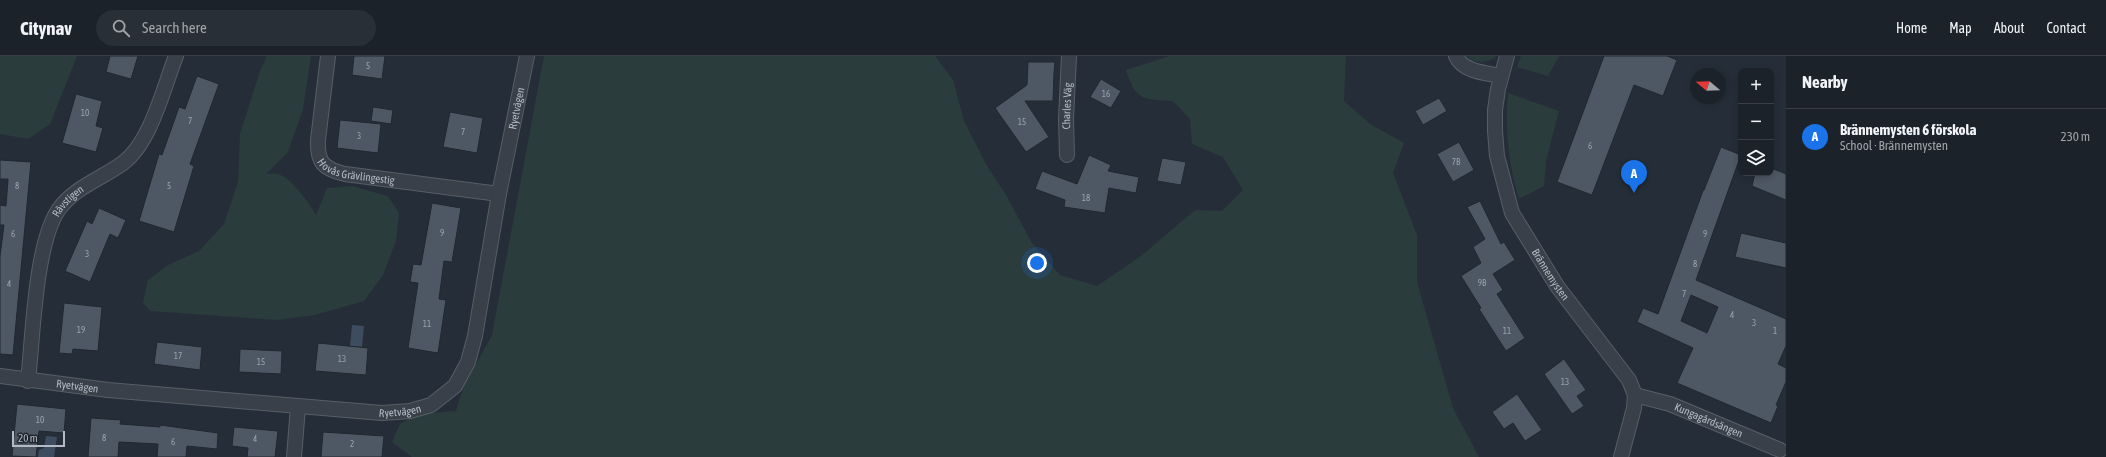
<!DOCTYPE html>
<meta charset="utf-8">
<style>
body{margin:0;font-family:"Asap Condensed",sans-serif;background:#292f36;color:#f1f3f6}
.controls{position:absolute;right:12px;top:12px;display:grid;overflow:hidden;border-radius:8px;box-shadow:0 2px 6px #0003}
.controls button{width:36px;height:36px;display:grid;place-items:center;padding:0;border:0;border-bottom:1px solid #3a3f47;background:#1c222a;color:#f1f3f6;font:20px sans-serif}
.compass{position:absolute;left:1690px;top:12px;width:36px;height:36px;border-radius:50%;background:#1c222a;box-shadow:0 2px 6px #0003;rotate:289deg}
.scale{position:absolute;left:12px;bottom:10px;width:53px;box-sizing:border-box;padding-left:4px;border:2px solid #b4bbc5;border-top:0;font-size:11px;line-height:14px;white-space:nowrap;color:#b4bbc5;-webkit-text-stroke:3px #1e252e;paint-order:stroke}
.you{position:absolute;left:1037px;top:207px;width:14px;height:14px;margin:-10px;border:3px solid #fff;border-radius:50%;background:#1a73e8;box-shadow:0 0 0 6px #1a73e833}
.badge{display:grid;place-items:center;width:26px;height:26px;border-radius:50%;background:#1a73e8;color:#fff;font-size:13px;font-weight:700}
.pin{position:absolute;translate:-50% -33px;filter:drop-shadow(0 1px 2px #0008)}
.pin::after{content:'';position:absolute;top:21px;width:14px;height:12px;background:inherit;clip-path:polygon(0 0,100% 0,50% 100%)}
.list{margin:0;padding:0;list-style:none}
h2{display:flex;justify-content:space-between;align-items:center;height:52px;margin:0;padding:0 16px;font-size:17px}
h2 small{font-size:13px;font-weight:400;color:#a0a4a8}
.list li{display:grid;grid-template-columns:26px 1fr auto;gap:12px;align-items:center;box-sizing:border-box;height:56px;padding:0 16px;border-top:1px solid #3a3f47}
.list b{display:block;font-size:15px;white-space:nowrap}
.list p{margin:0;font-size:13px;white-space:nowrap;color:#a0a4a8}
.list em{font-size:13px;font-style:normal;color:#a0a4a8}
.icon{flex:none;width:22px;height:22px;fill:none;stroke:currentColor;stroke-width:2;stroke-linecap:round;stroke-linejoin:round}
.map{position:relative;flex:none;width:1786px;height:401px;overflow:hidden}
header{display:flex;align-items:center;gap:24px;box-sizing:border-box;height:56px;padding:0 20px;background:#1c222a;border-bottom:1px solid #3a3f47}
header strong{font-size:19px}
nav{display:flex;gap:22px;margin-inline-start:auto;font-size:14px}
.search{width:280px;height:36px;background:#292f36;display:flex;align-items:center;gap:10px;box-sizing:border-box;padding:0 14px;border-radius:22px;color:#a0a4a8;font-size:15px}
main{display:flex}
aside{flex:1;background:#1c222a}
.map>svg:first-child{display:block}
.green{fill:#2a3c3b}
.water{fill:#3d4c5f}
.building{fill:#4e5864;stroke:#202730;fill-rule:evenodd}
.lines{fill:none;stroke-linecap:round;stroke-linejoin:round}
.street-casing{stroke:#575e67;stroke-width:16}
.street{stroke:#394049;stroke-width:14}
.labels{text-anchor:middle;dominant-baseline:central;stroke-width:3.5;stroke-linejoin:round;paint-order:stroke}
.number-label{font-size:9px;fill:#9aa2ad}
.street-label{font-size:11px;fill:#b4bbc5;stroke:#1e252e}
</style>
<header>
<strong>Citynav</strong>
<div class="search"><svg class="icon" aria-label="search" viewBox="0 0 24 24"><circle cx="10" cy="10" r="6"/><path d="M15 15l6 6"/></svg>Search here</div>
<nav><a>Home</a><a>Map</a><a>About</a><a>Contact</a></nav>
</header>
<main>
<div class="map">
<svg width="1786" height="401" viewBox="0 0 1786 401">
<rect width="100%" height="100%" fill="#252e38"/>
<path class="green" d="M 0,0 L 77,0 L 50,68 L 28,83 L 0,78 Z
M 267,0 L 311,0 L 303,53 L 288,96 L 266,118 C 269,118 274,117 278,118 C 290,120 310,148 316,159 L 327,132 L 352,130 L 388,140 L 399,157 L 396,185 L 383,219 L 364,245 L 315,259 L 276,264 L 150,255 L 143,247 L 148,224 L 168,209 L 199,195 L 224,168 L 238,126 L 240,78 L 260,15 Z
M 544,0 L 935,0 L 953,24 L 964,65 L 986,108 L 1006,139 L 1032,187 L 1060,219 L 1097,230 L 1141,200 L 1195,154 L 1222,155 L 1243,134 L 1223,101 L 1192,88 L 1190,63 L 1173,45 C 1142,43 1136,45 1126,14 L 1170,0 L 1346,0 L 1344,45 L 1370,68 L 1404,87 L 1393,117 L 1417,179 L 1417,226 L 1453,352 L 1479,401 L 412,401 L 392,386 L 400,368 L 419,358 L 456,355 L 464,330 L 492,279 Z
M 1467,0 L 1496,0 L 1495,2 C 1485,6 1476,9 1467,0 Z
M 1521,0 L 1559,0 L 1548,20 L 1517,11 Z
M 1508,37 L 1559,55 L 1546,105 L 1544,130 L 1519,143 C 1508,107 1505,74 1508,37 Z"/>
<path class="water" d="M 352,269 L 364,270 L 362,291 L 350,290 Z
M 46,380 L 57,381 L 54,401 L 38,401 L 39,394 L 44,392 Z"/>
<path class="building" d="M 110,0 L 138,0 L 131,23 L 106,16 Z
M 354,0 L 385,0 L 382,23 L 352,19 Z
M 1604,0 L 1667,0 L 1677,4 L 1663,40 L 1634,29 L 1592,139 L 1557,126 Z
M 1028,6 L 1055,6 L 1054,16 L 1053,45 L 1025,45 L 1049,81 L 1026,96 L 995,52 L 1027,29 Z
M 197,20 L 219,28 L 190,108 L 194,110 L 174,176 L 139,165 L 159,98 L 162,99 L 179,51 L 185,53 Z
M 1101,23 L 1121,35 L 1111,52 L 1090,41 Z
M 76,38 L 102,45 L 96,70 L 103,72 L 96,96 L 62,87 Z
M 1439,42 L 1447,55 L 1423,69 L 1415,55 Z
M 373,51 L 393,54 L 391,68 L 371,65 Z
M 450,56 L 483,62 L 477,97 L 443,91 Z
M 340,64 L 381,68 L 378,97 L 337,92 Z
M 1459,86 L 1474,114 L 1453,126 L 1437,98 Z
M 1721,91 L 1741,99 L 1696,224 L 1786,263 L 1786,290 L 1778,308 L 1786,312 L 1786,326 L 1776,349 L 1778,350 L 1771,367 L 1677,327 L 1693,292 L 1637,266 L 1643,252 L 1658,258 L 1704,132 L 1704,134 ZM 1691,239 L 1718,251 L 1707,277 L 1681,265 Z
M 1089,99 L 1111,109 L 1108,115 L 1139,121 L 1136,137 L 1109,132 L 1105,157 L 1064,151 L 1065,144 L 1035,133 L 1042,115 L 1077,128 Z
M 1162,102 L 1186,106 L 1181,129 L 1157,125 Z
M 0,104 L 31,106 L 13,299 L 0,298 L 0,200 L 4,169 L 0,169 L 0,149 L 6,150 L 8,123 L 0,123 Z
M 1771,112 L 1786,118 L 1786,144 L 1752,130 L 1755,117 L 1771,117 Z
M 1480,145 L 1501,188 L 1504,186 L 1515,204 L 1493,218 L 1503,234 L 1497,238 L 1525,282 L 1506,295 L 1479,253 L 1481,252 L 1461,220 L 1481,207 L 1473,191 L 1485,183 L 1467,151 Z
M 432,147 L 461,152 L 452,206 L 444,205 L 439,243 L 446,244 L 438,297 L 408,292 L 418,227 L 410,226 L 413,208 L 421,209 Z
M 99,152 L 126,164 L 118,182 L 110,178 L 90,226 L 65,215 L 87,165 L 92,168 Z
M 1741,177 L 1786,187 L 1786,212 L 1735,201 Z
M 64,247 L 102,251 L 98,295 L 73,293 L 72,298 L 59,297 Z
M 157,286 L 202,291 L 200,314 L 154,308 Z
M 318,287 L 368,292 L 366,319 L 315,315 Z
M 240,293 L 282,295 L 281,318 L 239,316 Z
M 1564,303 L 1586,334 L 1577,340 L 1584,350 L 1572,358 L 1544,318 Z
M 1517,338 L 1542,374 L 1525,385 L 1513,367 L 1504,373 L 1492,356 Z
M 17,348 L 66,353 L 64,377 L 39,375 L 36,401 L 12,400 Z
M 91,362 L 121,364 L 120,368 L 160,371 L 160,369 L 218,377 L 217,393 L 187,390 L 186,401 L 157,401 L 158,388 L 119,386 L 118,401 L 88,401 Z
M 234,371 L 278,375 L 275,401 L 247,401 L 248,392 L 232,390 Z
M 323,376 L 384,380 L 382,401 L 321,401 Z"/>
<g class="lines">
<g class="street-casing">
<g id="street">
<path id="s1" d="M 328,0 L 318,84 C 317,106 323,113 345,118 L 499,138"/>
<path d="M 1456,0 C 1463,16 1486,17 1501,20"/>
<path id="s2" d="M 1507,0 L 1498,33 L 1495,54 L 1495,75 L 1497,100 L 1512,157 L 1557,230 L 1629,324 L 1635,339 L 1634,352 L 1621,401"/>
<path id="s3" d="M 1067,99 L 1066,63 L 1069,0"/>
<path id="s4" d="M 0,320 L 108,334 L 382,357 L 410,355 L 431,349 L 455,330 L 468,306 L 475,280 L 499,138 L 527,0"/>
<path id="s5" d="M 28,325 C 33,281 35,187 59,153 C 75,131 101,123 123,107 C 151,86 163,33 176,0"/>
<path id="s6" d="M 1635,339 L 1670,348 L 1780,394"/>
<path d="M 294,401 L 298,351"/>
</g>
</g>
<use href="#street" class="street"/>
</g>
<g class="labels">
<g class="number-label">
<text x="368" y="10">5</text>
<text x="1106" y="38">16</text>
<text x="85" y="57">10</text>
<text x="190" y="65">7</text>
<text x="1022" y="66">15</text>
<text x="463" y="76">7</text>
<text x="359" y="80">3</text>
<text x="1590" y="90">6</text>
<text x="1456" y="106">7B</text>
<text x="17" y="130">8</text>
<text x="169" y="130">5</text>
<text x="1086" y="142">18</text>
<text x="442" y="177">9</text>
<text x="13" y="178">6</text>
<text x="1705" y="178">9</text>
<text x="87" y="198">3</text>
<text x="1695" y="208">8</text>
<text x="1482" y="227">9B</text>
<text x="9" y="228">4</text>
<text x="1684" y="238">7</text>
<text x="1732" y="259">4</text>
<text x="1754" y="267">3</text>
<text x="427" y="268">11</text>
<text x="81" y="274">19</text>
<text x="1507" y="275">11</text>
<text x="1775" y="275">1</text>
<text x="178" y="300">17</text>
<text x="342" y="303">13</text>
<text x="261" y="306">15</text>
<text x="1565" y="326">13</text>
<text x="40" y="364">10</text>
<text x="104" y="382">8</text>
<text x="255" y="383">4</text>
<text x="173" y="386">6</text>
<text x="352" y="388">2</text>
</g>
<g class="street-label">
<text stroke="none"><textPath href="#s3" startOffset="49">Charles Väg</textPath></text>
<text stroke="none"><textPath href="#s4" startOffset="750">Ryetvägen</textPath></text>
<text stroke="none"><textPath href="#s1" startOffset="144">Hovås Grävlingestig</textPath></text>
<text stroke="none"><textPath href="#s5" startOffset="188">Rävstigen</textPath></text>
<text stroke="none"><textPath href="#s2" startOffset="233">Brännemysten</textPath></text>
<text stroke="none"><textPath href="#s4" startOffset="78">Ryetvägen</textPath></text>
<text stroke="none"><textPath href="#s4" startOffset="402">Ryetvägen</textPath></text>
<text stroke="none"><textPath href="#s6" startOffset="78">Kungagårdsängen</textPath></text>
</g>
</g>
</svg>
<div class="controls">
<button>+</button>
<button>−</button>
<button><svg class="icon" aria-label="layers" viewBox="0 0 24 24"><path d="M12 4l9 5-9 5-9-5zM3 14l9 5 9-5"/></svg></button>
</div>
<svg class="compass" viewBox="-18 -18 36 36"><path d="M0-13l5 13h-10z" fill="#e53935"/><path d="M0 13l5-13h-10z" fill="#a0a4a8"/></svg>
<div class="scale">20 m</div>
<div class="you"></div>
<div class="pin badge" style="left:1634px;top:137px">A</div>
</div>
<aside>
<h2>Nearby<small></small></h2>
<ul class="list">
<li><span class="badge">A</span><div><b>Brännemysten 6 förskola</b><p>School · Brännemysten</p></div><em>230 m</em></li>
</ul>
</aside>
</main>
